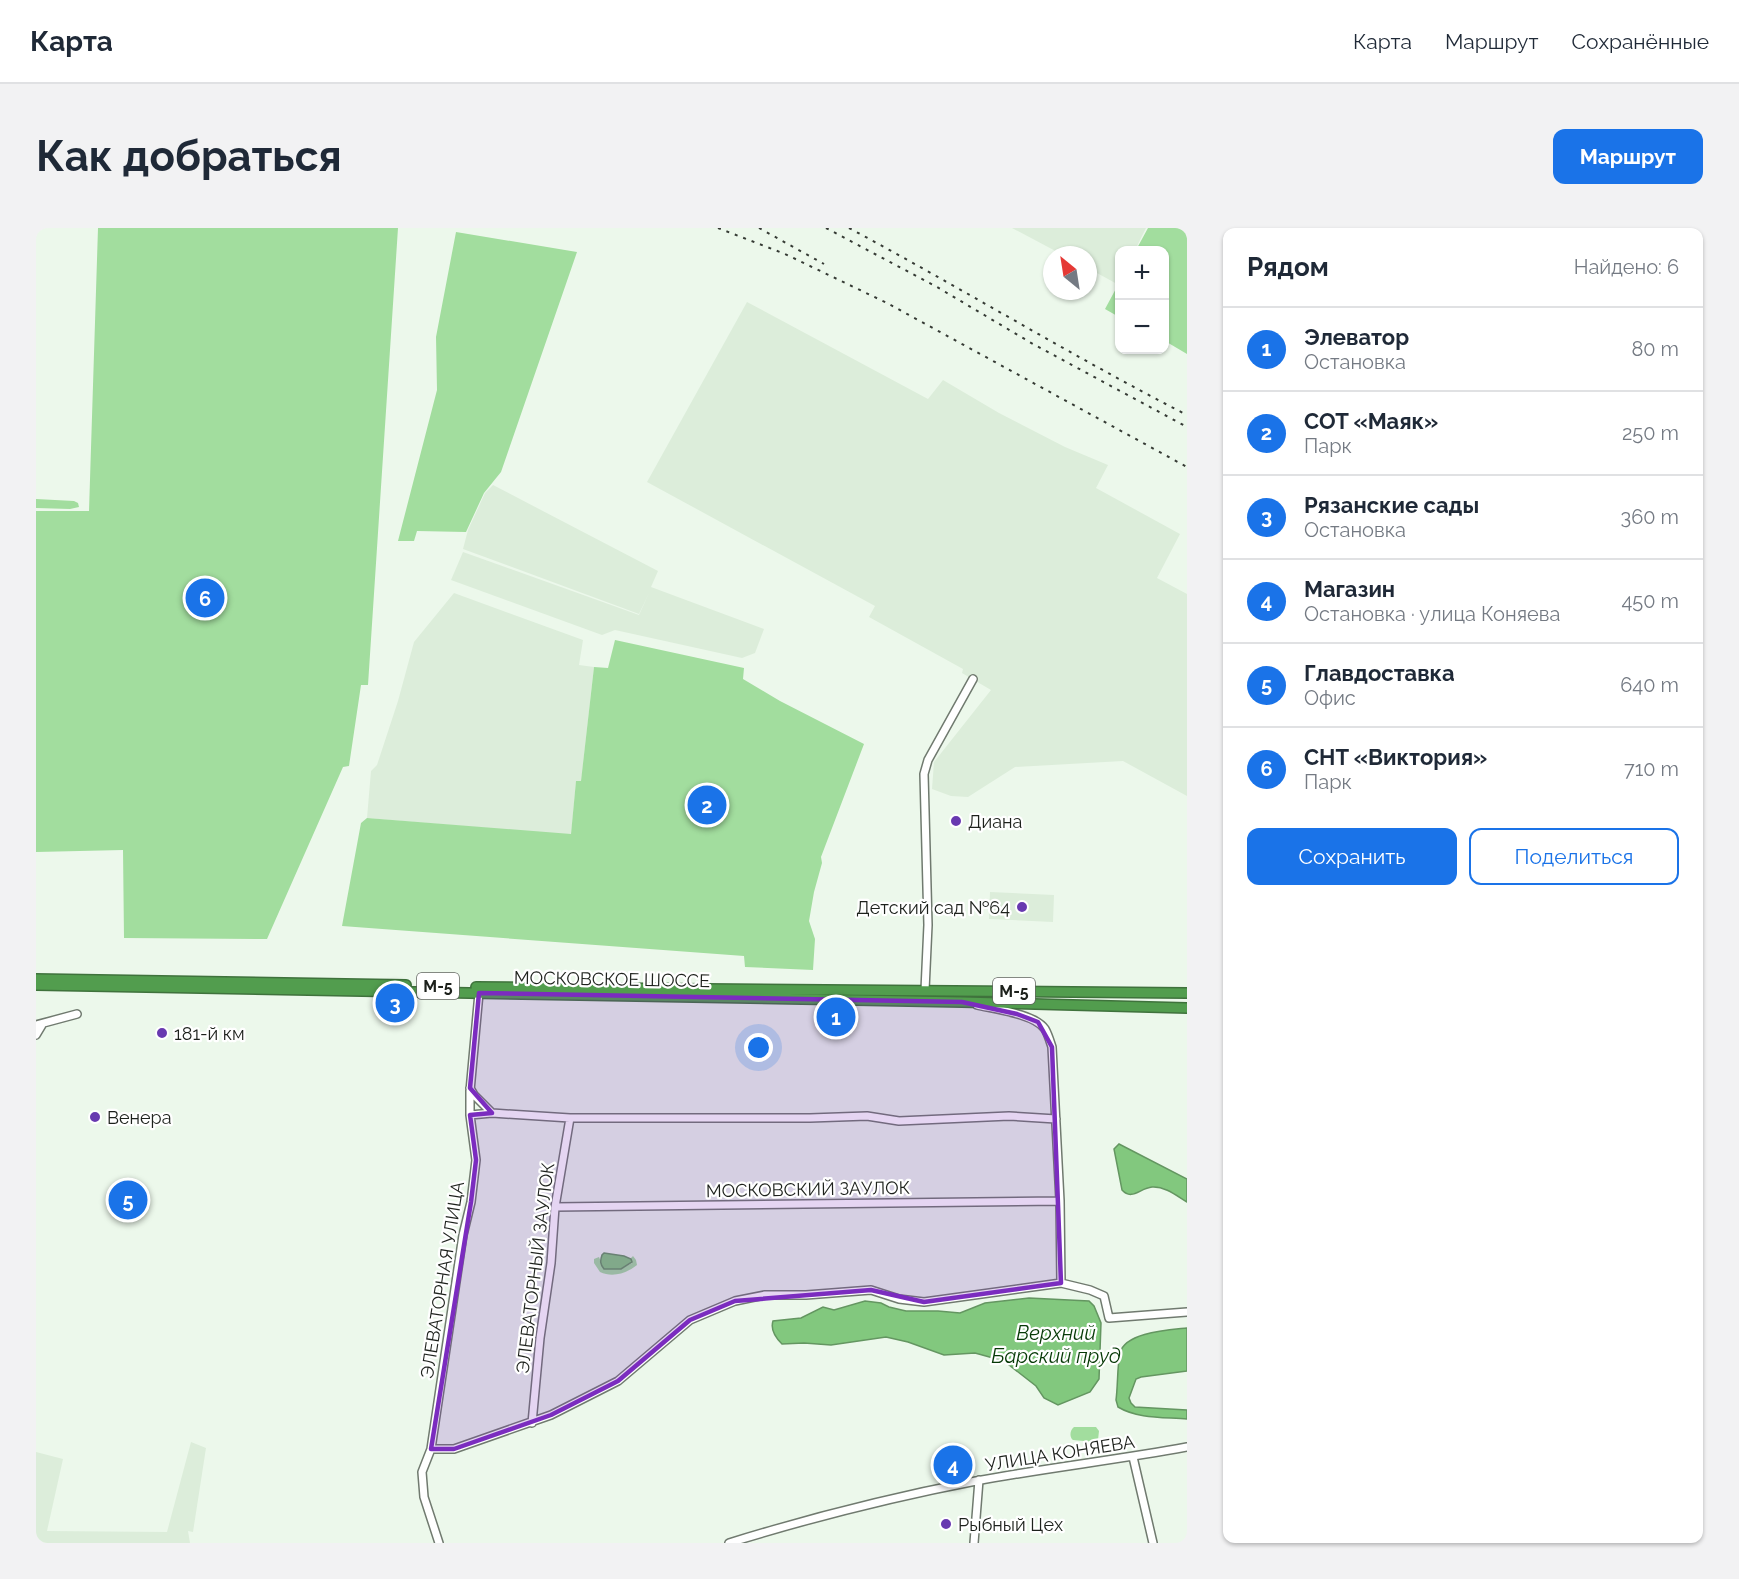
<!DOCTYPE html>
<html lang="ru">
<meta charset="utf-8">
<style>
body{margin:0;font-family:Raleway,sans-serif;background:#f2f2f3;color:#1f2937}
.controls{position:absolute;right:18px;top:18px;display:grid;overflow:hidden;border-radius:12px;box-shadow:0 2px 4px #0004}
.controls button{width:54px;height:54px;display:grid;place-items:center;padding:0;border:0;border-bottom:2px solid #e0e1e3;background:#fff;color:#1f2937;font:30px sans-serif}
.compass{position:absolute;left:1007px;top:18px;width:54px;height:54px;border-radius:50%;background:#fff;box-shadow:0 2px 4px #0004;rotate:330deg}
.you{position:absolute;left:723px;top:820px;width:21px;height:21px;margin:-15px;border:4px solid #fff;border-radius:50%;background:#1a73e8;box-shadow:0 0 0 9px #1a73e833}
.badge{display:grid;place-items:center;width:39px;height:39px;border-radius:50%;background:#1a73e8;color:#fff;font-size:20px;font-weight:700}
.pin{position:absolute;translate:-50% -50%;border:3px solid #fff;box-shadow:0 2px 6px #0006}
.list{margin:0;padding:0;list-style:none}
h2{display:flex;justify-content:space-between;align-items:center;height:78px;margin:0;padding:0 24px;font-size:26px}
h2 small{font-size:20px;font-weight:400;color:#747a83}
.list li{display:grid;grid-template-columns:39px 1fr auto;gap:18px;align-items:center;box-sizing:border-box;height:84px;padding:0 24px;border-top:2px solid #e0e1e3}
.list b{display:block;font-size:22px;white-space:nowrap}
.list p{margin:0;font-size:20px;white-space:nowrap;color:#747a83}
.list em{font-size:20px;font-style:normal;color:#747a83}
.actions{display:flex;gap:12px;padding:18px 24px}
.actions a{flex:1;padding:14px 0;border:2px solid #1a73e8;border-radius:12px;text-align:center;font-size:21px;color:#1a73e8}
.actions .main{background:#1a73e8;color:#fff}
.map{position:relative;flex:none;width:1151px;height:1315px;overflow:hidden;border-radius:12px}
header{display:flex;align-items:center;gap:36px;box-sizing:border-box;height:84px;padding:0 30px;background:#fff;border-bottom:2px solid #e0e1e3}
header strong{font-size:28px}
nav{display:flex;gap:33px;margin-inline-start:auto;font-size:21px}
.intro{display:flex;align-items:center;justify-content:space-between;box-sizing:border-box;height:144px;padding:0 36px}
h1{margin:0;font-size:42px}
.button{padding:15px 27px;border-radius:12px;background:#1a73e8;color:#fff;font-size:21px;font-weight:700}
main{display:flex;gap:36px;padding:0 36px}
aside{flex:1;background:#fff;border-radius:12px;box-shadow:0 2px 4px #0004}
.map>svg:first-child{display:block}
.built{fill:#dcedda}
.green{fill:#a2dd9e}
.water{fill:#82c87e;stroke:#649661;stroke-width:1.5}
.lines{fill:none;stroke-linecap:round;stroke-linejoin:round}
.minor-casing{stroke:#707a6f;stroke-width:10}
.highway-casing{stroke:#3f723c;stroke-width:12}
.minor{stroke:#fff;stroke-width:7}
.highway{stroke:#529d4e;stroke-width:9}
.rail{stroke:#353a34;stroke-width:2;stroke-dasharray:3 6;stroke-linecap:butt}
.marked{fill:#7b2cbf;fill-opacity:0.2;stroke:#7b2cbf;stroke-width:4.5;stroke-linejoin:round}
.poi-dot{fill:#6839b0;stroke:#fff;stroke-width:2}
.labels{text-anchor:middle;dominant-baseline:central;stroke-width:4.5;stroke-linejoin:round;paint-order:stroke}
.shield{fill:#fff;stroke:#616460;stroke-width:1.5}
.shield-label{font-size:16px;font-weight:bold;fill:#1d211c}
.poi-label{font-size:18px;fill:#1d211c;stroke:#fff;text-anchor:start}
.street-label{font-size:18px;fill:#1d211c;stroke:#fff}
.water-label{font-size:20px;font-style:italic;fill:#073a07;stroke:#fff}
</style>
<header>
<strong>Карта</strong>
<nav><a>Карта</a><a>Маршрут</a><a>Сохранённые</a></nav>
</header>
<div class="intro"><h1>Как добраться</h1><a class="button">Маршрут</a></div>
<main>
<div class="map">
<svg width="1151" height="1315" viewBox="0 0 1151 1315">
<rect width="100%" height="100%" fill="#ecf8eb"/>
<path class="built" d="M 976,0 L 1110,0 L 1099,22 L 1084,22 L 1083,51 L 1081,56 L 1052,40 L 1052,27 L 1027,27 Z
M 711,74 L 892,171 L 907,152 L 963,185 L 1029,219 L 1072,237 L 1060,260 L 1144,306 L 1121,350 L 1151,366 L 1151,568 L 1087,533 L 979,539 L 932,569 L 915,568 L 896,561 L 898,534 L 955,462 L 926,445 L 927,441 L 833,389 L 839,378 L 611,254 Z
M 457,257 L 622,343 L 615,359 L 728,401 L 719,425 L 706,430 L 579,402 L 566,407 L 415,352 L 427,324 L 603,387 L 613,365 L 603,386 L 427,321 L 432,302 L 449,265 Z
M 418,365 L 547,412 L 543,437 L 558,439 L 545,554 L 540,554 L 535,607 L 331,590 L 335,543 L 341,537 L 362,473 L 378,414 Z
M 954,664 L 1018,667 L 1017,694 L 953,691 Z
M 155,1214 L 170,1220 L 157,1304 L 152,1303 L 154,1315 L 0,1315 L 0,1224 L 27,1231 L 11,1303 L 131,1304 Z"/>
<path class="green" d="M 62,0 L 362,0 L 332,457 L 325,457 L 313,538 L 307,539 L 231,711 L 88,710 L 87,622 L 0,624 L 0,283 L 53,283 Z
M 1112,0 L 1143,0 L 1151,4 L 1151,126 L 1129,113 L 1128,22 L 1100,22 Z
M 420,4 L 541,24 L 465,244 L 448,265 L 430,304 L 381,303 L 378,313 L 362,313 L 401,162 L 400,109 Z
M 1083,55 L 1083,89 L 1069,81 Z
M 0,271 L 38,273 L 42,275 L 43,279 L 34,281 L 0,280 Z
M 579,412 L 708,440 L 707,451 L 744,473 L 828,516 L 785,629 L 786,635 L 778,664 L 773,693 L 779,711 L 777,742 L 709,739 L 708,728 L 306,698 L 325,595 L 331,590 L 535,606 L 540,553 L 545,553 L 558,439 L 572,440 Z
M 597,1028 L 600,1032 L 601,1037 C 591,1045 577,1050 564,1044 L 558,1035 L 558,1031 L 563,1029 L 568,1041 L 585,1041 L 596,1035 L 595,1030 Z
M 1038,1199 L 1060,1199 L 1063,1203 L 1062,1212 L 1059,1214 L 1037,1212 C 1033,1209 1034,1202 1038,1199 Z"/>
<path class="water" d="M 1083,916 L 1151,951 L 1151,974 C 1141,968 1129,958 1116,959 C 1104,960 1096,973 1086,962 L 1078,921 Z
M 568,1025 L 588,1028 L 595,1031 L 596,1034 L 585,1041 L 568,1041 C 564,1036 564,1033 566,1027 Z
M 993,1070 L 1053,1073 L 1058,1078 L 1065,1095 L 1063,1151 L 1054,1164 L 1022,1177 L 1008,1170 L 1000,1158 L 968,1133 L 939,1125 L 908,1127 L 872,1114 L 850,1109 L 795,1117 L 768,1115 L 746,1116 C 740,1110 734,1102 737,1093 L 765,1090 L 787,1079 L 798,1082 L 829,1073 L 845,1075 L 853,1079 L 870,1083 L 902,1083 L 924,1085 L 949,1075 Z
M 1151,1100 L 1151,1143 L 1105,1149 L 1100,1151 L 1093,1170 L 1095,1175 L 1099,1179 L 1151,1182 L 1151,1191 C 1128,1189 1102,1191 1082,1179 L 1080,1172 C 1082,1157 1081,1140 1084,1125 C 1089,1104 1133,1102 1151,1100 Z"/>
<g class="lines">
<g class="minor-casing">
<path id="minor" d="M 889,762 L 892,697 L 888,546 L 892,532 L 937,451
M 941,777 C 958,781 999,786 1009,801 C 1012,806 1014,813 1016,819 L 1024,973 L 1025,1055 L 1054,1062 L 1068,1068 L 1073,1090 L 1151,1084
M 0,797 L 41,786
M 0,807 L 6,797
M 434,860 L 438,867 L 456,885
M 434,887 L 456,885 L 534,890 L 774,890 L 831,888 L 863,893 L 973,888 L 1020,891
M 519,979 L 1024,973
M 496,1195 L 504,1110 L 515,1035 L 519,979 L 534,890
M 395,1221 L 418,1221 L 515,1187 L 582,1153 L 654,1092 L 699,1073 L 729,1067 L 770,1067 L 835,1062 L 863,1071 L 888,1074 L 1025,1055
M 1097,1229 L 1117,1315
M 403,1315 L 388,1269 L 386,1244 L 395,1221 L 427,1007 L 435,974 L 440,932 L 434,887 L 434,863 L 443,765
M 693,1315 C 774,1290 857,1269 940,1253 C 1010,1240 1081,1232 1151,1219
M 938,1315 L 943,1252"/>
</g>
<g class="highway-casing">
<path id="highway" d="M 0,751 L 370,757
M 0,757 L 926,774 L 1151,780
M 440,759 L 1151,765"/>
</g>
<use href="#minor" class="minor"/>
<use href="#highway" class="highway"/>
<path class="rail" d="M 682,0 L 749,26 L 851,75 L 1151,239
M 723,0 L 788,36
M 790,0 L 901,59 L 997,116 L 1151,199
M 813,0 C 927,61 1036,128 1151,187"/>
</g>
<path class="marked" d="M 443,765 L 926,774 L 981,786 L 1002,794 L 1016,819 L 1025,1055 L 888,1074 L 835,1062 L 699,1073 L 654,1092 L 582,1153 L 515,1187 L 418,1221 L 395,1221 L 435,974 L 440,932 L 434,887 L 456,885 L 434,860 Z"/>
<g class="poi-dot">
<circle cx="920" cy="593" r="6"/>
<circle cx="986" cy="679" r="6"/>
<circle cx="126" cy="805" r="6"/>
<circle cx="59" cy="889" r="6"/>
<circle cx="910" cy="1296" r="6"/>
</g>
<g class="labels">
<g class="shield">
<rect x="381" y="745" width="42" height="26" rx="4.5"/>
<rect x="957" y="750" width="42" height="26" rx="4.5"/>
</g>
<g class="shield-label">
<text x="402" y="758">М-5</text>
<text x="978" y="763">М-5</text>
</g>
<g class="poi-label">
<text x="932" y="593">Диана</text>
<text x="974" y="679" text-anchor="end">Детский сад №64</text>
<text x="138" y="805">181-й км</text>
<text x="71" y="889">Венера</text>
<text x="922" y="1296">Рыбный Цех</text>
</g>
<g class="street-label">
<text transform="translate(576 751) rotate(1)">МОСКОВСКОЕ ШОССЕ</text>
<text transform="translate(772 961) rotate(-1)">МОСКОВСКИЙ ЗАУЛОК</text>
<text transform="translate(499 1040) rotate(-83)">ЭЛЕВАТОРНЫЙ ЗАУЛОК</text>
<text transform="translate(406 1052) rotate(-81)">ЭЛЕВАТОРНАЯ УЛИЦА</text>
<text transform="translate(1024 1225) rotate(-9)">УЛИЦА КОНЯЕВА</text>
</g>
<g class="water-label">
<text x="1020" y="1105">Верхний<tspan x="1020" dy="23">Барский пруд</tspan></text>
</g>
</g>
</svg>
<div class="controls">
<button>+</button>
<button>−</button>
</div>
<svg class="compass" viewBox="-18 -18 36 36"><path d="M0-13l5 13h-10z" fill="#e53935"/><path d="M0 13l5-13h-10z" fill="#747a83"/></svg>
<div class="you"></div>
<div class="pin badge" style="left:800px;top:789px">1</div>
<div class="pin badge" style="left:671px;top:577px">2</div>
<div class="pin badge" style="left:359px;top:775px">3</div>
<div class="pin badge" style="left:917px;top:1237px">4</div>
<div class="pin badge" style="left:92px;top:972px">5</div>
<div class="pin badge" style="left:169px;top:370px">6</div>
</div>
<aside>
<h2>Рядом<small>Найдено: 6</small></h2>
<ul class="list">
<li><span class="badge">1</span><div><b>Элеватор</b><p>Остановка</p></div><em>80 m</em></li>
<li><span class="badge">2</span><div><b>СОТ «Маяк»</b><p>Парк</p></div><em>250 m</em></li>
<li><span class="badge">3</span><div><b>Рязанские сады</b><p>Остановка</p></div><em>360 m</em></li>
<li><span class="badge">4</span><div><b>Магазин</b><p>Остановка · улица Коняева</p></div><em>450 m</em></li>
<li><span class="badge">5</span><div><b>Главдоставка</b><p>Офис</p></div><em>640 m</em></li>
<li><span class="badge">6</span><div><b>СНТ «Виктория»</b><p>Парк</p></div><em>710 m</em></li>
</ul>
<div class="actions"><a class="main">Сохранить</a><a>Поделиться</a></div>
</aside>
</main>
